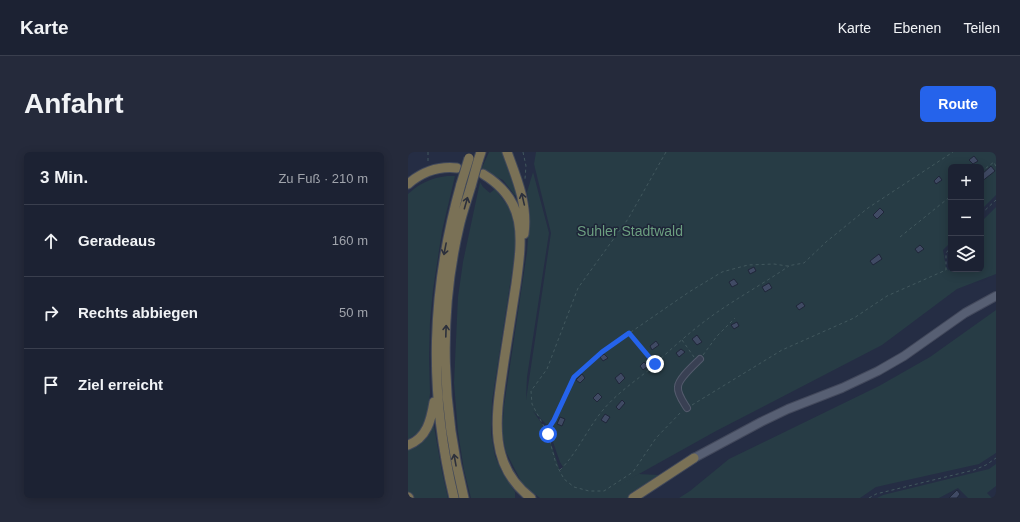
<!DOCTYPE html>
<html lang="de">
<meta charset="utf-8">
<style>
body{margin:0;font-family:Helvetica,sans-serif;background:#252a3b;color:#f1f3f6}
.controls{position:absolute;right:12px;top:12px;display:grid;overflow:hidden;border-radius:6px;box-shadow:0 2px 10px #0003}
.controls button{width:36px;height:36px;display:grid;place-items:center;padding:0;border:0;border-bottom:1px solid #3a3f4e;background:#1c2233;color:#f1f3f6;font:20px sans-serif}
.stop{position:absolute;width:12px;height:12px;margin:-9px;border:3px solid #2563eb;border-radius:50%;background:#fff}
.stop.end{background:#2563eb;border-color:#fff;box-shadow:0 1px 4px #0008}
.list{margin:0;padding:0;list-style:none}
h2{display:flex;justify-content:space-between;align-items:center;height:52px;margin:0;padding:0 16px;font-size:17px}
h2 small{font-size:13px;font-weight:400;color:#a0a4ac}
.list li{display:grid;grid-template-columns:26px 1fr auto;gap:12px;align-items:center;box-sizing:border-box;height:72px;padding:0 16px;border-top:1px solid #3a3f4e}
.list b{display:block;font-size:15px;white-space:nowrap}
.list em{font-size:13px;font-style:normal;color:#a0a4ac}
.icon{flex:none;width:22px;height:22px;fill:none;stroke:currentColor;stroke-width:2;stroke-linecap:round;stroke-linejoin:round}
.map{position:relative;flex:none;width:588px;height:346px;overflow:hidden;border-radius:6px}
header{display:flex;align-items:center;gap:24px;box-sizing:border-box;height:56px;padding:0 20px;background:#1c2233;border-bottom:1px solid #3a3f4e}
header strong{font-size:19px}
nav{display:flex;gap:22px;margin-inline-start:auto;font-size:14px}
.intro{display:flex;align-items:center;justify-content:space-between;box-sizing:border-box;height:96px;padding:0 24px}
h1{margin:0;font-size:28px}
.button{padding:10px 18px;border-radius:6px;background:#2563eb;color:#fff;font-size:14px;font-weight:700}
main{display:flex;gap:24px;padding:0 24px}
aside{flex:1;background:#1c2233;border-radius:6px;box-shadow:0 2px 10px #0003}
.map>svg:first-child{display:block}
.green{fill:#273c45;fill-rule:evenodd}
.building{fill:#404a64;stroke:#20273a}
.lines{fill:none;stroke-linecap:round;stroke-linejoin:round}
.minor-casing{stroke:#545b6d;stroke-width:8}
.major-casing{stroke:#43495c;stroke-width:10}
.highway-casing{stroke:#41485a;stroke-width:11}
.path{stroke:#42585e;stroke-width:1;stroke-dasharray:3 3;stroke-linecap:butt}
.minor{stroke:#394053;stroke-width:6}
.major{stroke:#575f73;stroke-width:8}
.highway{stroke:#7a7156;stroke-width:9}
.highway-bridge-casing{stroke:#41485a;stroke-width:11;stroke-linecap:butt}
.highway-bridge{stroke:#7a7156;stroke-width:9}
.oneway{stroke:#2c303c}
.route{stroke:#2563eb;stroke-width:5}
.labels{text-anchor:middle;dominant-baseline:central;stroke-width:3;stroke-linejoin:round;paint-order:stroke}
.park-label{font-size:14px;fill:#6c9f80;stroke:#1e2538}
</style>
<header>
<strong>Karte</strong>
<nav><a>Karte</a><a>Ebenen</a><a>Teilen</a></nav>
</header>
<div class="intro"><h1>Anfahrt</h1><a class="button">Route</a></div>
<main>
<aside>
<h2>3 Min.<small>Zu Fuß · 210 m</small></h2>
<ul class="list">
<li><svg class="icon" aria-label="ahead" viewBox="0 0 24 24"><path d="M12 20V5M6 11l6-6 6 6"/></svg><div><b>Geradeaus</b></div><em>160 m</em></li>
<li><svg class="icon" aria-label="right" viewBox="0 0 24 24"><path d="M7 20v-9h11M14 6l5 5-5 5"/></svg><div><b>Rechts abbiegen</b></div><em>50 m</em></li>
<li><svg class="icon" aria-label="arrive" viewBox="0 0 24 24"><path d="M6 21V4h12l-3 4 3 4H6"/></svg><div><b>Ziel erreicht</b></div></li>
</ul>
</aside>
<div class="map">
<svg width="588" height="346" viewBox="0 0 588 346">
<rect width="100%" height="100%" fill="#252d44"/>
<path class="green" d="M 81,0 L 95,0 L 114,59 L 109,46 L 95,28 L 73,18 Z
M 128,0 L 588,0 L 588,43 L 573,58 L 573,15 L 543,15 L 543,90 L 535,98 L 538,115 L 541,119 L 542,101 L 543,99 L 543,117 L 573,117 L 573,70 L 588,55 L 588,122 L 549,137 L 474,193 L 308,279 L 204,337 L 231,322 L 250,323 L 220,346 L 132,346 L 115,333 L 98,300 L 94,280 L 96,254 L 119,100 L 122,59 L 119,40 L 125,20 L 141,81 L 119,225 L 118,248 L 143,81 L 126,12 ZM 125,259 L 139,273 L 152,310 L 155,315 L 152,319 L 139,279 Z
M 39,24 L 47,24 L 34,79 L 25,138 L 22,169 L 21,204 L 22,241 L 20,263 L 16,273 L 10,281 L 0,287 L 0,42 C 12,31 23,26 39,24 Z
M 72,30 L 75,35 L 82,41 L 87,37 L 99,53 L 104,63 L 108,83 L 105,113 L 84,249 L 83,282 L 87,304 L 93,318 L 107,340 L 107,346 L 63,346 L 56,318 L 50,280 L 46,231 L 50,145 L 55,110 Z
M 588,158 L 588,301 L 571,312 L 468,335 L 452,346 L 271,346 L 282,339 L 321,307 L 471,234 L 522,205 Z
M 25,269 L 34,320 L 40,346 L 4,346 L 0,342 L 0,294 Z
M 588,312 L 588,334 L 579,341 L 584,346 L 560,346 L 550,336 L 531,346 L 469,346 L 475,343 L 581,317 Z"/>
<path class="building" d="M 566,4 L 570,9 L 565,12 L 561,8 Z
M 583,14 L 587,19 L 573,30 L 573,23 Z
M 531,24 L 534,28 L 528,32 L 526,29 Z
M 472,56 L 476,60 L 469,67 L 465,63 Z
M 512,93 L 516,97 L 510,101 L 507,97 Z
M 471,102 L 474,107 L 465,113 L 462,109 Z
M 346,115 L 348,119 L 342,122 L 340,118 Z
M 326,127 L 330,132 L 324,135 L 321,130 Z
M 361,131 L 364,136 L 357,140 L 354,135 Z
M 394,150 L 397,154 L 391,158 L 388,154 Z
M 329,170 L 331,174 L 326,177 L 323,173 Z
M 289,183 L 294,190 L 289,193 L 284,187 Z
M 248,189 L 251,193 L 244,198 L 242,194 Z
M 273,197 L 277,200 L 271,205 L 268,201 Z
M 196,202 L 200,206 L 195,209 L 192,205 Z
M 236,210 L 240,214 L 235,218 L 232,214 Z
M 213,221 L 217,226 L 211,232 L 207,226 Z
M 174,222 L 177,226 L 172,231 L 168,228 Z
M 190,241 L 194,245 L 189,250 L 185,246 Z
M 214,248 L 217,251 L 211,258 L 208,255 Z
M 197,262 L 202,265 L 198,271 L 193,268 Z
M 152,265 L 157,267 L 154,274 L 149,272 Z
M 549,338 L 552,342 L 549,346 L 541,346 Z"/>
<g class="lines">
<g class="minor-casing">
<path id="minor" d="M 279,256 C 276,251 269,242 270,235 C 270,227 286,213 292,207"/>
</g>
<g class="major-casing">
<path id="major" d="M 286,306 L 353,270 L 380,257 L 434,236 L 470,219 L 496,204 L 557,161 L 588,144"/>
</g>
<g class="highway-casing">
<path id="highway" d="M 99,0 C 109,27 120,53 116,82
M 70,9 L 73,0
M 75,22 C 120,49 114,87 108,132 C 104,157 100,183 96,209 C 89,259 77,311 123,346
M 0,32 C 14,20 31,14 49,16
M 0,293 C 19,286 23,268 26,250
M 0,345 L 1,346
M 46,346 C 20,238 23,139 53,32
M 56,346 C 34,258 30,164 51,75 C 54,61 59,48 63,34
M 225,346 L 286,306"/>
</g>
<path class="path" d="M 20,0 L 20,11
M 115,0 L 118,14 L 117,27
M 258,0 L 220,67 L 170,136 L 139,217 L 123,239 L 124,252 L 140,282 L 148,312 L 156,327 L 166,335 L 181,339 L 196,339 L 225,320 L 248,286 L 274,259
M 573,20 L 586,10 L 588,15
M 573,62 L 588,48
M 492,85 L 543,44
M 221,182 L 247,212 C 264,196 282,180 301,166 C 327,147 355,132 381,114
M 274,188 L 286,205
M 295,203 L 309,184 L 327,166
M 284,253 L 374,198 L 446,166 L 479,144 L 538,118 L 538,101 L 543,95
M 139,278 L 146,268 L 166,225 L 194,200 L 281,140 L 314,120 L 340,113 L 366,112 L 379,114 L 396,111 L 418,90 L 460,56 L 545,0
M 152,318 C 170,300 179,277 195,258 C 210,240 229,228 247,213
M 461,346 L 468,342 L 566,318 L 578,313 L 588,306"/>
<use href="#minor" class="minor"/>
<use href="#major" class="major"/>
<use href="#highway" class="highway"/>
<g class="highway-bridge-casing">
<path id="highway-bridge" d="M 53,32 L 61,6
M 63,34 L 70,9"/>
</g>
<use href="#highway-bridge" class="highway-bridge"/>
</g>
<defs><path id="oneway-shaft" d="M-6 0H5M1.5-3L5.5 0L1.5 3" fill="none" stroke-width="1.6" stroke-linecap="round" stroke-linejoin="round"/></defs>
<g class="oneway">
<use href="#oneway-shaft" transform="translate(115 47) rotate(-103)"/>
<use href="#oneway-shaft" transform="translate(58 51) rotate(-74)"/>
<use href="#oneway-shaft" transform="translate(37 97) rotate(101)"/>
<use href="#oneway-shaft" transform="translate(38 179) rotate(-88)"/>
<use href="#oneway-shaft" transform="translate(47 308) rotate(-100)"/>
</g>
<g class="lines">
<path class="route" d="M 140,282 L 139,279 L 146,268 L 166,225 L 194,200 L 221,181 L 247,212"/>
</g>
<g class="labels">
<g class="park-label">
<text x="222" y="79">Suhler Stadtwald</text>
</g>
</g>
</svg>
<div class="controls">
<button>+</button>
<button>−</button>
<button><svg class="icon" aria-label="layers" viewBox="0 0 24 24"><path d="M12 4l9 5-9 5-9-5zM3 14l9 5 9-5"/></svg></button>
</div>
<div class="stop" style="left:140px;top:282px"></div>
<div class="stop end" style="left:247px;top:212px"></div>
</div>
</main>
